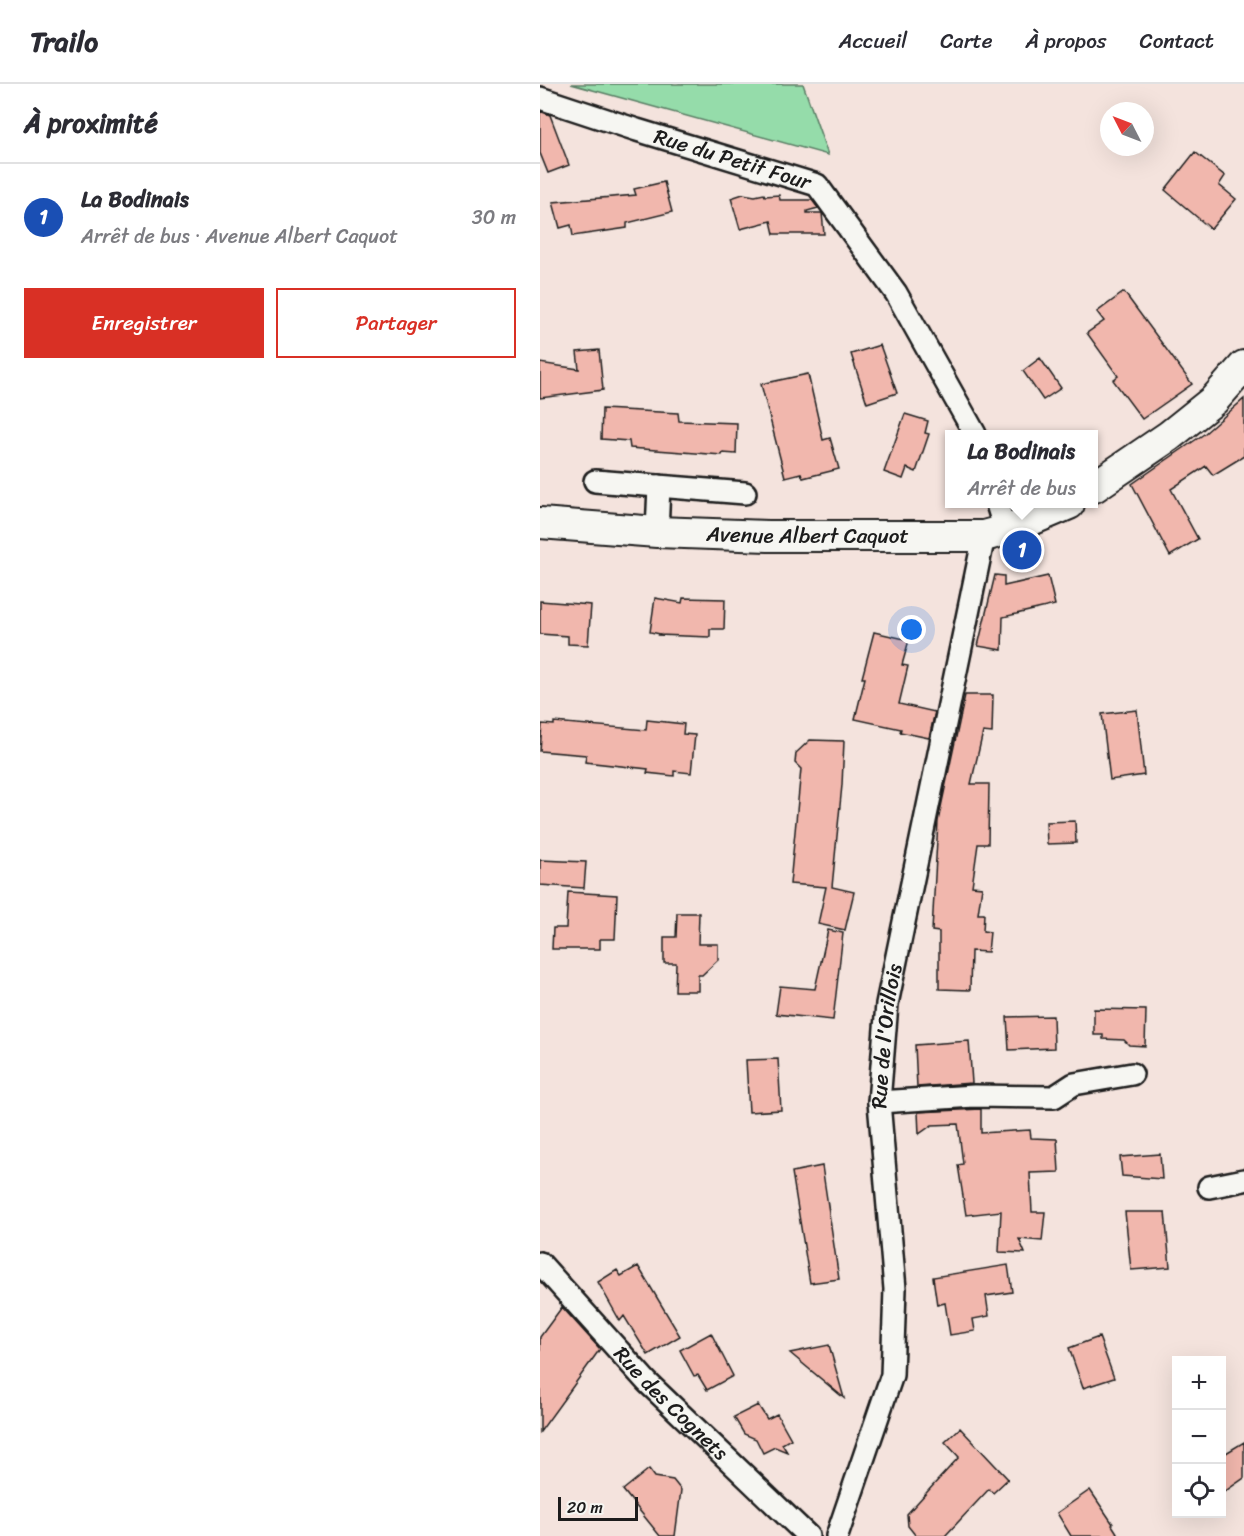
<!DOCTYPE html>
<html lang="fr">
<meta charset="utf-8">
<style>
body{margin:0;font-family:Sriracha,sans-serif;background:#f7f7f7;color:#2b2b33}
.controls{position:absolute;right:18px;bottom:18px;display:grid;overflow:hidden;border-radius:0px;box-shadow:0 6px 24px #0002}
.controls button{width:54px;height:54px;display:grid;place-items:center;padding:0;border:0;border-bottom:2px solid #e1e1e2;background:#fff;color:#2b2b33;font:30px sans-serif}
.compass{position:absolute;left:560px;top:18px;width:54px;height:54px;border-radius:50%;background:#fff;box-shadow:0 6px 24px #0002;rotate:312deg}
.scale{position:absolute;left:18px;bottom:15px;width:80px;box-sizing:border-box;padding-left:6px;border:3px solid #1c1c1c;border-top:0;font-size:16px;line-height:21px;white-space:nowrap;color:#1c1c1c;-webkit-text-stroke:4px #f6f6f2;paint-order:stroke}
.you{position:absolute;left:372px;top:546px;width:21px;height:21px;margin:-15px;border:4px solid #fff;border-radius:50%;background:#1a73e8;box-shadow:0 0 0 9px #1a73e833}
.badge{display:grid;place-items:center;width:39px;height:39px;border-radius:50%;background:#d93025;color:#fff;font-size:20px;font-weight:700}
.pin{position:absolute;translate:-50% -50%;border:3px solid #fff;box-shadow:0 2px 6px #0006}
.popup{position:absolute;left:405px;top:346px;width:153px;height:78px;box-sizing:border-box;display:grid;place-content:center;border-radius:0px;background:#fff;filter:drop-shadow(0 2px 4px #0005);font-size:20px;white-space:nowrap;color:#7c7c81}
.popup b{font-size:22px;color:#2b2b33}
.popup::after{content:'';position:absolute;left:50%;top:100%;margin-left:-12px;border:12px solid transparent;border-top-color:#fff}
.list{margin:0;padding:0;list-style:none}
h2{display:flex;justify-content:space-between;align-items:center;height:78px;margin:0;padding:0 24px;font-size:26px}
h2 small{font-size:20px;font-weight:400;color:#7c7c81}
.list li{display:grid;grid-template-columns:39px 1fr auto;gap:18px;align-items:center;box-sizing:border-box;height:108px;padding:0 24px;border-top:2px solid #e1e1e2}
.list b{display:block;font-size:22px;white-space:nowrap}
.list p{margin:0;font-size:20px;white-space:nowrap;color:#7c7c81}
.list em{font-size:20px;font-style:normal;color:#7c7c81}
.actions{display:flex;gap:12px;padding:18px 24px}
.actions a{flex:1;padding:14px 0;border:2px solid #d93025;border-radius:0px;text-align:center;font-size:21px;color:#d93025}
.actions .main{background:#d93025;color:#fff}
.icon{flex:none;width:33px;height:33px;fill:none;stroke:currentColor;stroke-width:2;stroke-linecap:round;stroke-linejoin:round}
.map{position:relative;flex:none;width:704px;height:1452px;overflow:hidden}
header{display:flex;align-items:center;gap:36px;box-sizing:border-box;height:84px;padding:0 30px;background:#fff;border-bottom:2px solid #e1e1e2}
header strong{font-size:28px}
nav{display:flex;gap:33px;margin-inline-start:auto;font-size:21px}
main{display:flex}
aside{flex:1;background:#fff}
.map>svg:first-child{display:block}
.green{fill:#95dcaa;stroke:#587c63;stroke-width:1.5}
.building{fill:#f1b7ad;stroke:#1c1c1c;stroke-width:1.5}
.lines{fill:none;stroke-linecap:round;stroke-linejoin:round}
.minor-casing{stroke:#1c1c1c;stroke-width:26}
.secondary-casing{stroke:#1c1c1c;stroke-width:34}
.minor{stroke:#f6f6f2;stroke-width:21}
.secondary{stroke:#f6f6f2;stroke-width:30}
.labels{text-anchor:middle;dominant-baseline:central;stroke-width:6;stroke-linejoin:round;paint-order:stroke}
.street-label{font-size:21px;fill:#1c1c1c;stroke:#f6f6f2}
</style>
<header>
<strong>Trailo</strong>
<nav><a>Accueil</a><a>Carte</a><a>À propos</a><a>Contact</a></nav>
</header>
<main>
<aside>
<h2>À proximité<small></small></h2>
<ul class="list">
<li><span class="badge" style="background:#1a4fb4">1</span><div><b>La Bodinais</b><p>Arrêt de bus · Avenue Albert Caquot</p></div><em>30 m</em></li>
</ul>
<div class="actions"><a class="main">Enregistrer</a><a>Partager</a></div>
</aside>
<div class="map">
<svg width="704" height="1452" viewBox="0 0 704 1452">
<rect width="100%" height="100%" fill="#f4e3dd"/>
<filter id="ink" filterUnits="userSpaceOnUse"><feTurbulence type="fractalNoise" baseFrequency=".0167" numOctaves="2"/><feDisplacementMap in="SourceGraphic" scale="12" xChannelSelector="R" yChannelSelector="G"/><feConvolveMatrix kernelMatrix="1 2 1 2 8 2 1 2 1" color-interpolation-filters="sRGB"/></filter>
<g filter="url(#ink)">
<path class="green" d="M 31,0 L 263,0 L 288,71 Z"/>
<path class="building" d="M 0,27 L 10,31 L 29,81 L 8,89 L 0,69 Z
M 655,68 L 685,92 L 679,101 L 696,115 L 671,145 L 625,106 Z
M 124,98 L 132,128 L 87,139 L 87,144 L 33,152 L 31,141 L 20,144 L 13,118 L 96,111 L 94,105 Z
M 203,110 L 215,112 L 224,110 L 225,112 L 239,111 L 240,116 L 272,116 L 278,124 L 267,127 L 267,129 L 282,129 L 284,150 L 234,150 L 231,137 L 200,145 L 191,114 Z
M 584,208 L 652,300 L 602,335 L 573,296 L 578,292 L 547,249 L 564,237 L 557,228 Z
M 340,261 L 357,309 L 327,319 L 311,270 Z
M 59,266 L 63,306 L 0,314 L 0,279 L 39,285 L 37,268 Z
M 500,274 L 521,304 L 503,316 L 483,287 Z
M 268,290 L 283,356 L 290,354 L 299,385 L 263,394 L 261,389 L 245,393 L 221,300 Z
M 704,315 L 704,372 L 673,391 L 666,382 L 631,405 L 658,455 L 630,472 L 592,400 L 664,350 Z
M 62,325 L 138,329 L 139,337 L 197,339 L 196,370 L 183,369 L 182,371 L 90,364 L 89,357 L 61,355 Z
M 365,330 L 388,337 L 385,349 L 389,350 L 376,388 L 367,384 L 363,395 L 344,388 Z
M 455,491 L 464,492 L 464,502 L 508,492 L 515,521 L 463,533 L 462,566 L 438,562 Z
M 115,514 L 142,519 L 143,514 L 185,515 L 184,545 L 170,545 L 170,553 L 119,551 L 120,550 L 110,548 Z
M 0,517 L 51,521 L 48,561 L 28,560 L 28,552 L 0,550 Z
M 334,548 L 369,556 L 362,581 L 368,582 L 359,620 L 395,628 L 389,654 L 360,648 L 361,645 L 315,635 L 325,594 L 322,594 Z
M 425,611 L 453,611 L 452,649 L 443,648 L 431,700 L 449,700 L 448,760 L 438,760 L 432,802 L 442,803 L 438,830 L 444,830 L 443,847 L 450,848 L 448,868 L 431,867 L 430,906 L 399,905 L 399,848 L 392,847 L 398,737 Z
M 597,626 L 604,691 L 570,696 L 562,630 Z
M 107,636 L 144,640 L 143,650 L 155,651 L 151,689 L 134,687 L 134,692 L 107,689 L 108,685 L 45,678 L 46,671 L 0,667 L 2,640 L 14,641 L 14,638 L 106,646 Z
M 270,656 L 304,657 L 302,701 L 292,803 L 314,808 L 305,846 L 278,840 L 286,803 L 250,800 L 261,685 L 255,679 L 256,669 Z
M 535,737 L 536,759 L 507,760 L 506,738 Z
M 0,776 L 46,778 L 44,804 L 0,801 Z
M 28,808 L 77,811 L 75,855 L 60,855 L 60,865 L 12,865 L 13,844 L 26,844 Z
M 137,829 L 159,829 L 158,860 L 178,860 L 178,876 L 162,891 L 158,891 L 158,907 L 135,907 L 136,879 L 124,879 L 124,853 L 136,853 Z
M 288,846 L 303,849 L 293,936 L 236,930 L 240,902 L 275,905 Z
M 554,925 L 606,926 L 605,962 L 589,961 L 584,956 L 563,955 L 563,951 L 554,951 Z
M 513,932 L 514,964 L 469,966 L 467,933 Z
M 429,957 L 432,999 L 377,1003 L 375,961 Z
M 238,975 L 241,1026 L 209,1028 L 206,976 Z
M 441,1025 L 441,1049 L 490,1046 L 491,1054 L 517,1055 L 519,1088 L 490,1089 L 492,1128 L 505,1128 L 502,1157 L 479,1155 L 485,1169 L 459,1168 L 461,1127 L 426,1131 L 418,1081 L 423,1080 L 418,1040 L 392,1041 L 379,1050 L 378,1028 Z
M 620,1070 L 622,1095 L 582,1092 L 580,1073 Z
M 282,1082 L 299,1195 L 270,1199 L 252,1088 Z
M 585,1128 L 625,1128 L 630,1183 L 591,1186 Z
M 468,1181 L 472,1208 L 446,1212 L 449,1232 L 433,1235 L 435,1247 L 410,1251 L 405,1219 L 397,1221 L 393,1193 Z
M 98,1182 L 140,1252 L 108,1271 L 84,1232 L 80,1237 L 58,1198 L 77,1186 L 81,1192 Z
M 22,1223 L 60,1265 L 0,1348 L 0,1253 Z
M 171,1249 L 193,1292 L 167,1306 L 158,1291 L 154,1292 L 140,1266 Z
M 559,1253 L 574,1294 L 543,1304 L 529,1264 Z
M 289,1261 L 304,1314 L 250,1269 Z
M 218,1321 L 227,1335 L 237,1330 L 251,1355 L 242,1360 L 247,1368 L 235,1363 L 223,1369 L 216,1355 L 204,1350 L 194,1333 Z
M 420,1344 L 468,1395 L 453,1409 L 449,1405 L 405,1452 L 376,1452 L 368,1442 L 367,1430 L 419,1373 L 405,1358 Z
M 704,1358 L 704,1394 L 681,1410 L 681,1372 Z
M 109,1385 L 115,1393 L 133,1396 L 141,1406 L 135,1452 L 120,1452 L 83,1406 Z
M 550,1406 L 573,1440 L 572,1441 L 579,1452 L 531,1452 L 517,1429 Z"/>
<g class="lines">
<g class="minor-casing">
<g id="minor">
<path id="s1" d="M 0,14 L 97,46 L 277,101 L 356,209 L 435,350"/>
<path d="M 55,397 L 205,409"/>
<path d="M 457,420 L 465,446"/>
<path d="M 117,448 L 119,402"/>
<path d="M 339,1018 L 434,1012 L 514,1013 L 534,1000 L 592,990"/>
<path d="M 669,1103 L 704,1096"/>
<path id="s2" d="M 0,1179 L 107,1298 L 268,1452"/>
<path id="s3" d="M 297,1452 L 352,1291 L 355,1205 L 339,1018 L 347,920 L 444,452"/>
</g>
</g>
<g class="secondary-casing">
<g id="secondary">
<path d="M 554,403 L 629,352 L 674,316 L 704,282"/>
<path id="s4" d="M 0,439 L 117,448 L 228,452 L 444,452 L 470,445 L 529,420"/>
</g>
</g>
<use href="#minor" class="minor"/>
<use href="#secondary" class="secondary"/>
</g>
</g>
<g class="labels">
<g class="street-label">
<text stroke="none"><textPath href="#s1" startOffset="202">Rue du Petit Four</textPath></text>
<text stroke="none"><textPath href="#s4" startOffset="268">Avenue Albert Caquot</textPath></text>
<text stroke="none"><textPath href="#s3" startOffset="510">Rue de l'Orillois</textPath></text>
<text stroke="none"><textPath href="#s2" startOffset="192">Rue des Cognets</textPath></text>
</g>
</g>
</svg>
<div class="controls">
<button>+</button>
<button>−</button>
<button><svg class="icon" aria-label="locate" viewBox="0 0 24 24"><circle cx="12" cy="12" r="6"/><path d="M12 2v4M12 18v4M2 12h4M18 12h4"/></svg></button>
</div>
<svg class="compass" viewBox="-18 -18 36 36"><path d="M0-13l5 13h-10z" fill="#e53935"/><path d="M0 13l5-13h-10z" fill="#7c7c81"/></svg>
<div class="scale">20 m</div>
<div class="you"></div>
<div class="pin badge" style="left:482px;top:466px;background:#1a4fb4">1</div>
<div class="popup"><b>La Bodinais</b>Arrêt de bus</div>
</div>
</main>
